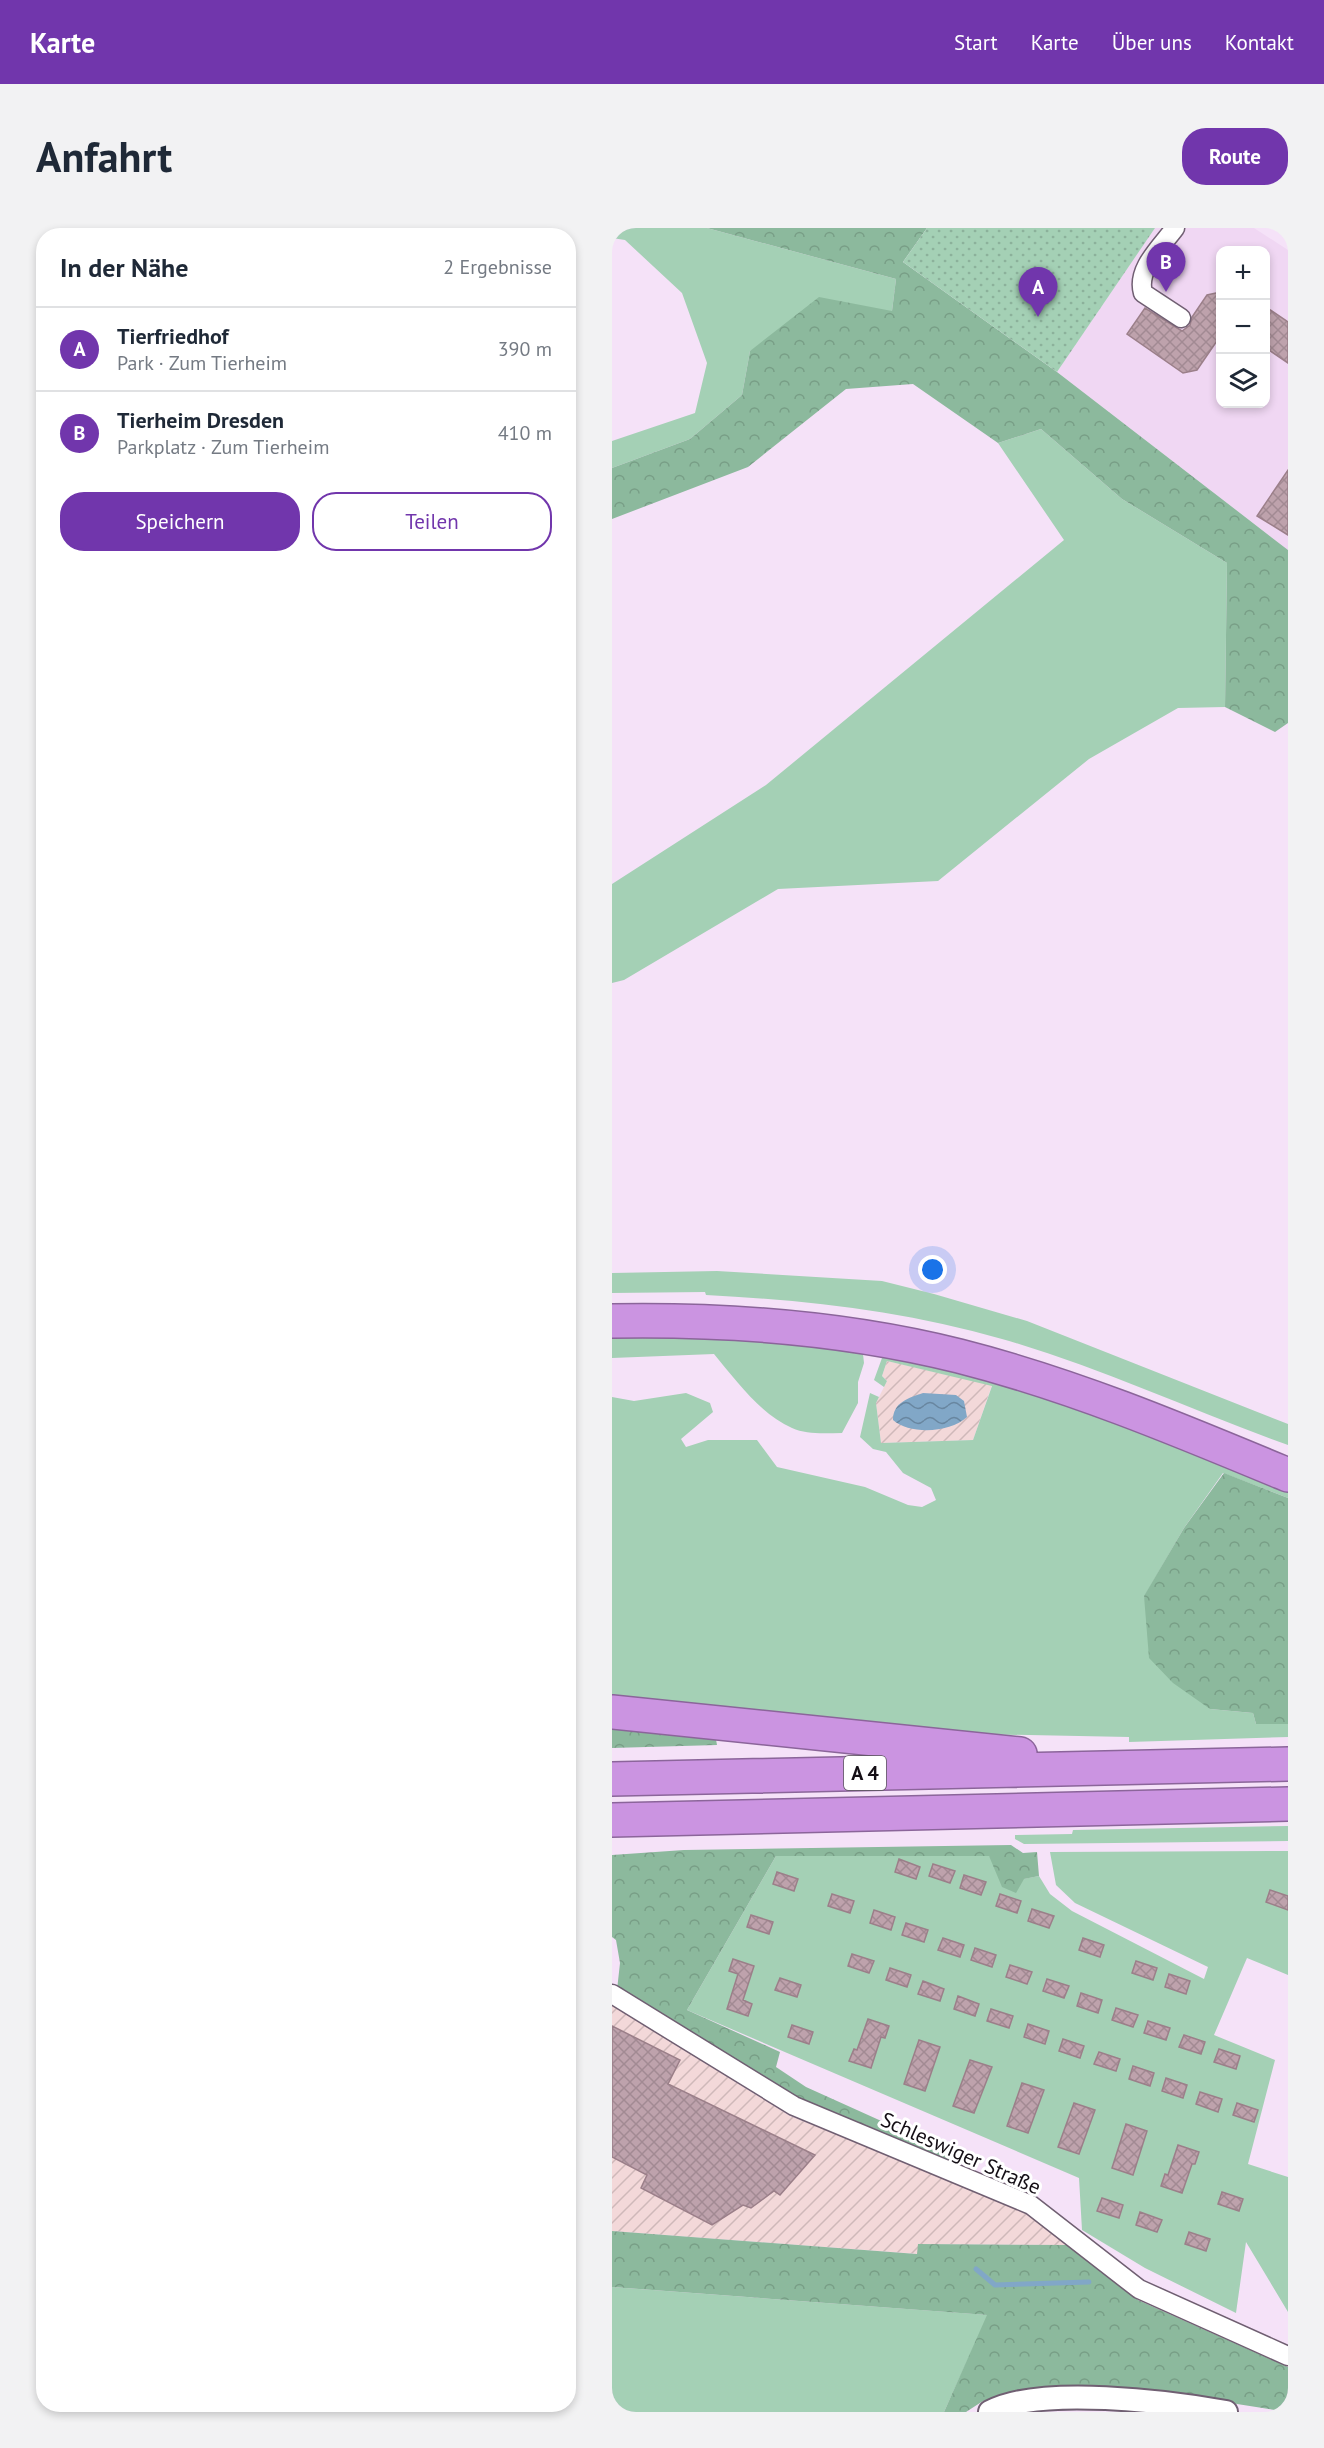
<!DOCTYPE html>
<html lang="de">
<meta charset="utf-8">
<style>
body{margin:0;font-family:"PT Sans",sans-serif;background:#f2f2f3;color:#1f2937}
.controls{position:absolute;right:18px;top:18px;display:grid;overflow:hidden;border-radius:12px;box-shadow:0 3px 9px #0003}
.controls button{width:54px;height:54px;display:grid;place-items:center;padding:0;border:0;border-bottom:2px solid #e0e1e3;background:#fff;color:#1f2937;font:30px sans-serif}
.you{position:absolute;left:321px;top:1042px;width:21px;height:21px;margin:-15px;border:4px solid #fff;border-radius:50%;background:#1a73e8;box-shadow:0 0 0 9px #1a73e833}
.badge{display:grid;place-items:center;width:39px;height:39px;border-radius:50%;background:#7136ac;color:#fff;font-size:20px;font-weight:700}
.pin{position:absolute;translate:-50% -50px;filter:drop-shadow(0 2px 3px #0008)}
.pin::after{content:'';position:absolute;top:32px;width:21px;height:18px;background:inherit;clip-path:polygon(0 0,100% 0,50% 100%)}
.list{margin:0;padding:0;list-style:none}
h2{display:flex;justify-content:space-between;align-items:center;height:78px;margin:0;padding:0 24px;font-size:26px}
h2 small{font-size:20px;font-weight:400;color:#747a83}
.list li{display:grid;grid-template-columns:39px 1fr auto;gap:18px;align-items:center;box-sizing:border-box;height:84px;padding:0 24px;border-top:2px solid #e0e1e3}
.list b{display:block;font-size:22px;white-space:nowrap}
.list p{margin:0;font-size:20px;white-space:nowrap;color:#747a83}
.list em{font-size:20px;font-style:normal;color:#747a83}
.actions{display:flex;gap:12px;padding:18px 24px}
.actions a{flex:1;padding:14px 0;border:2px solid #7136ac;border-radius:24px;text-align:center;font-size:21px;color:#7136ac}
.actions .main{background:#7136ac;color:#fff}
.icon{flex:none;width:33px;height:33px;fill:none;stroke:currentColor;stroke-width:2;stroke-linecap:round;stroke-linejoin:round}
.map{position:relative;flex:none;width:676px;height:2184px;overflow:hidden;border-radius:24px}
header{display:flex;align-items:center;gap:36px;box-sizing:border-box;height:84px;padding:0 30px;background:#7136ac;color:#fff}
header strong{font-size:28px}
nav{display:flex;gap:33px;margin-inline-start:auto;font-size:21px}
.intro{display:flex;align-items:center;justify-content:space-between;box-sizing:border-box;height:144px;padding:0 36px}
h1{margin:0;font-size:42px}
.button{padding:15px 27px;border-radius:24px;background:#7136ac;color:#fff;font-size:21px;font-weight:700}
main{display:flex;gap:36px;padding:0 36px}
aside{flex:1;background:#fff;border-radius:24px;box-shadow:0 3px 9px #0003}
.map>svg:first-child{display:block}
.built{fill:#f0d7f3;fill-rule:evenodd}
.industrial{fill:url(#industrial-furrows)}
.green{fill:#a4d0b5}
.forest{fill:url(#forest-crowns)}
.park{fill:url(#park-dots)}
.water{fill:url(#water-waves)}
.lines{fill:none;stroke-linecap:round;stroke-linejoin:round}
.stream{stroke:#81a7c7;stroke-width:5}
.building{fill:url(#building-cross-hatch);stroke:#9b7f89;stroke-width:1.5}
.minor-casing{stroke:#705f72;stroke-width:21}
.tertiary-casing{stroke:#705f72;stroke-width:26}
.motorway-casing{stroke:#8b659a;stroke-width:36}
.minor{stroke:#fff;stroke-width:18}
.tertiary{stroke:#fff;stroke-width:22}
.motorway{stroke:#cb94e1;stroke-width:33}
.labels{text-anchor:middle;dominant-baseline:central;stroke-width:6;stroke-linejoin:round;paint-order:stroke}
.shield{fill:#fff;stroke:#5a565b;stroke-width:1.5}
.shield-label{font-size:20px;font-weight:bold;fill:#140e15}
.street-label{font-size:21px;fill:#140e15;stroke:#fff}
</style>
<header>
<strong>Karte</strong>
<nav><a>Start</a><a>Karte</a><a>Über uns</a><a>Kontakt</a></nav>
</header>
<div class="intro"><h1>Anfahrt</h1><a class="button">Route</a></div>
<main>
<aside>
<h2>In der Nähe<small>2 Ergebnisse</small></h2>
<ul class="list">
<li><span class="badge">A</span><div><b>Tierfriedhof</b><p>Park · Zum Tierheim</p></div><em>390 m</em></li>
<li><span class="badge">B</span><div><b>Tierheim Dresden</b><p>Parkplatz · Zum Tierheim</p></div><em>410 m</em></li>
</ul>
<div class="actions"><a class="main">Speichern</a><a>Teilen</a></div>
</aside>
<div class="map">
<svg width="676" height="2184" viewBox="0 0 676 2184">
<defs>
<pattern id="industrial-furrows" width="10" height="10" patternUnits="userSpaceOnUse" patternTransform="scale(1.5)"><rect width="10" height="10" fill="#f3d8d9"/><path d="M-1 1l2-2M0 10L10 0M9 11l2-2" fill="none" stroke="#cfb8b9"/></pattern>
<pattern id="forest-crowns" width="20" height="18" patternUnits="userSpaceOnUse" patternTransform="scale(1.5)"><rect width="20" height="18" fill="#8cb99d"/><path d="M2 6a3 3 0 1 1 6 0M12 15a3 3 0 1 1 6 0" fill="none" stroke="#789e86"/></pattern>
<pattern id="park-dots" width="8" height="8" patternUnits="userSpaceOnUse" patternTransform="scale(1.5)"><rect width="8" height="8" fill="#a4d0b5"/><path d="M2 2h.1M6 6h.1" fill="none" stroke="#8cb19b" stroke-width="1.8" stroke-linecap="round"/></pattern>
<pattern id="water-waves" width="16" height="10" patternUnits="userSpaceOnUse" patternTransform="scale(1.5)"><rect width="16" height="10" fill="#81a7c7"/><path d="M0 5q4-4 8 0t8 0" fill="none" stroke="#6886a0"/></pattern>
<pattern id="building-cross-hatch" width="8" height="8" patternUnits="userSpaceOnUse" patternTransform="scale(1.5)"><rect width="8" height="8" fill="#bea2ac"/><path d="M0 0l8 8M0 8l8-8" fill="none" stroke="#a28a93"/></pattern>
</defs>
<rect width="100%" height="100%" fill="#f5e2f8"/>
<path class="built" d="M 543,0 L 642,0 L 676,22 L 676,322 L 445,144 ZM 608,22 L 654,22 L 654,176 L 608,176 Z"/>
<path class="industrial" d="M 275,1133 L 380,1157 L 361,1212 L 269,1215 L 264,1175 L 275,1153 L 270,1148 Z
M 0,1777 L 178,1888 L 417,1982 L 460,2017 L 307,2016 L 306,2026 L 0,2003 Z"/>
<path class="green" d="M 0,0 L 95,0 L 284,51 L 280,83 L 138,123 L 130,167 L 78,211 L 0,240 L 0,213 L 83,185 L 95,135 L 70,65 L 13,12 L 0,10 Z
M 429,201 L 510,271 L 615,335 L 613,479 L 566,480 L 477,531 L 326,653 L 166,661 L 12,752 L 0,755 L 0,656 L 154,557 L 452,312 L 386,215 Z
M 105,1043 L 270,1053 L 322,1066 L 415,1093 L 676,1196 L 676,1217 C 580,1183 488,1139 390,1111 C 293,1083 194,1072 94,1067 L 93,1064 L 0,1065 L 0,1045 Z
M 47,1105 L 246,1121 L 251,1126 L 252,1135 L 246,1154 L 246,1175 L 230,1205 C 214,1205 195,1207 180,1200 C 148,1186 123,1151 102,1126 L 0,1130 L 0,1106 Z
M 279,1127 L 419,1160 L 676,1259 L 676,1270 L 611,1245 L 572,1300 L 532,1369 L 598,1481 L 641,1485 L 644,1496 L 676,1496 L 676,1509 L 517,1514 L 517,1509 L 360,1506 L 0,1477 L 0,1169 L 22,1173 L 74,1165 L 98,1175 L 101,1184 L 69,1211 L 74,1219 L 96,1212 L 145,1212 L 165,1239 L 253,1259 L 296,1277 L 310,1279 L 324,1272 L 319,1260 L 291,1245 L 274,1224 L 261,1221 L 248,1209 L 258,1165 L 267,1169 L 264,1175 L 269,1215 L 361,1212 L 380,1158 L 275,1133 L 270,1148 L 275,1153 L 272,1159 L 262,1152 L 270,1130 Z
M 676,1598 L 676,1613 L 412,1616 L 403,1611 L 403,1607 L 460,1606 L 461,1602 Z
M 676,1623 L 676,1747 L 635,1730 L 602,1807 L 663,1832 L 636,1936 L 676,1949 L 676,2084 L 634,2014 L 624,2085 L 533,2040 L 470,2002 L 467,1950 L 75,1782 L 164,1628 L 377,1628 L 411,1651 L 427,1648 L 438,1666 L 460,1683 L 592,1751 L 596,1739 L 463,1675 L 444,1657 L 438,1624 Z
M 0,2059 L 376,2087 L 332,2184 L 0,2184 Z"/>
<path class="forest" d="M 95,0 L 315,0 L 291,34 L 445,144 L 676,322 L 676,495 L 663,504 L 613,479 L 615,335 L 510,271 L 429,201 L 386,215 L 301,156 L 234,161 L 136,239 L 0,291 L 0,240 L 78,211 L 130,167 L 138,123 L 207,69 L 280,83 L 284,51 Z
M 612,1245 L 676,1270 L 676,1496 L 644,1496 L 641,1485 L 598,1481 L 561,1455 L 537,1430 L 532,1368 L 572,1300 Z
M 0,1498 L 103,1506 L 105,1517 L 0,1520 Z
M 399,1617 L 411,1625 L 425,1624 L 427,1648 L 412,1651 L 404,1665 L 390,1659 L 377,1628 L 164,1628 L 75,1782 L 168,1824 L 164,1839 L 194,1859 L 338,1924 L 343,1929 L 342,1938 L 190,1876 L 5,1762 L 8,1735 L 4,1712 L 0,1709 L 0,1627 L 72,1622 Z
M 0,2003 L 305,2026 L 306,2016 L 460,2017 L 526,2072 L 676,2139 L 676,2184 L 517,2159 L 414,2162 L 371,2173 L 354,2184 L 332,2184 L 375,2087 L 0,2059 Z"/>
<path class="park" d="M 315,0 L 543,0 L 445,144 L 291,34 Z"/>
<path class="water" d="M 311,1165 L 344,1167 L 352,1173 L 355,1189 C 338,1205 298,1207 281,1192 C 281,1174 297,1170 311,1165 Z"/>
<g class="lines">
<path class="stream" d="M 364,2041 L 383,2057 L 477,2054"/>
</g>
<path class="building" d="M 609,64 L 609,107 L 585,142 L 571,145 L 515,106 L 533,80 L 570,103 L 578,97 L 580,89 L 595,67 Z
M 654,79 L 676,94 L 676,135 L 654,120 Z
M 676,242 L 676,307 L 645,288 Z
M 287,1631 L 308,1639 L 304,1651 L 283,1644 Z
M 321,1636 L 343,1643 L 338,1655 L 317,1648 Z
M 165,1644 L 186,1651 L 182,1663 L 161,1656 Z
M 352,1647 L 374,1654 L 369,1667 L 348,1660 Z
M 658,1662 L 676,1668 L 676,1682 L 654,1674 Z
M 220,1666 L 242,1673 L 238,1685 L 216,1678 Z
M 388,1666 L 409,1673 L 405,1685 L 384,1678 Z
M 420,1681 L 442,1688 L 437,1700 L 416,1693 Z
M 262,1682 L 283,1689 L 279,1702 L 258,1695 Z
M 139,1687 L 161,1694 L 157,1706 L 135,1699 Z
M 294,1695 L 316,1702 L 312,1714 L 290,1707 Z
M 331,1710 L 352,1717 L 348,1729 L 326,1722 Z
M 471,1710 L 492,1717 L 488,1729 L 467,1722 Z
M 363,1720 L 384,1727 L 380,1739 L 359,1732 Z
M 240,1726 L 262,1733 L 257,1745 L 236,1738 Z
M 121,1731 L 142,1738 L 131,1772 L 140,1776 L 136,1788 L 115,1781 L 126,1746 L 117,1743 Z
M 524,1733 L 545,1740 L 541,1752 L 520,1745 Z
M 398,1737 L 420,1744 L 415,1756 L 394,1749 Z
M 278,1740 L 299,1747 L 295,1759 L 274,1752 Z
M 557,1746 L 578,1753 L 574,1766 L 553,1759 Z
M 168,1750 L 189,1757 L 185,1769 L 163,1762 Z
M 435,1751 L 457,1758 L 452,1770 L 431,1763 Z
M 311,1753 L 332,1761 L 328,1773 L 306,1766 Z
M 469,1765 L 490,1772 L 486,1785 L 465,1778 Z
M 346,1768 L 367,1776 L 363,1788 L 342,1781 Z
M 504,1780 L 526,1787 L 521,1799 L 500,1792 Z
M 379,1781 L 401,1788 L 397,1800 L 375,1793 Z
M 256,1791 L 277,1798 L 273,1810 L 269,1809 L 259,1840 L 237,1833 L 242,1821 L 245,1822 Z
M 536,1793 L 558,1800 L 554,1812 L 532,1805 Z
M 416,1796 L 437,1803 L 433,1816 L 412,1809 Z
M 180,1797 L 201,1804 L 197,1816 L 176,1809 Z
M 0,1798 L 68,1832 L 56,1856 L 203,1927 L 168,1967 L 162,1963 L 139,1980 L 131,1977 L 100,1997 L 29,1960 L 35,1947 L 0,1929 Z
M 572,1807 L 593,1814 L 589,1826 L 567,1819 Z
M 451,1811 L 472,1818 L 468,1830 L 447,1823 Z
M 307,1812 L 328,1819 L 313,1863 L 292,1856 Z
M 607,1821 L 628,1828 L 624,1841 L 602,1834 Z
M 487,1824 L 508,1831 L 504,1843 L 482,1836 Z
M 358,1832 L 380,1839 L 362,1885 L 341,1878 Z
M 521,1838 L 542,1845 L 538,1858 L 517,1851 Z
M 554,1850 L 575,1857 L 571,1870 L 550,1863 Z
M 410,1855 L 432,1862 L 416,1905 L 395,1898 Z
M 588,1864 L 610,1871 L 606,1884 L 584,1876 Z
M 462,1875 L 483,1882 L 467,1926 L 446,1919 Z
M 625,1875 L 646,1882 L 642,1894 L 621,1887 Z
M 514,1896 L 535,1903 L 521,1947 L 500,1940 Z
M 566,1917 L 587,1924 L 583,1936 L 580,1936 L 570,1965 L 549,1958 L 553,1946 L 556,1947 Z
M 610,1964 L 631,1971 L 627,1983 L 606,1976 Z
M 490,1970 L 511,1977 L 507,1990 L 485,1983 Z
M 528,1984 L 550,1992 L 545,2004 L 524,1997 Z
M 577,2004 L 598,2011 L 594,2023 L 573,2016 Z"/>
<g class="lines">
<g class="minor-casing">
<path id="minor" d="M 563,0 C 549,19 524,41 531,65 L 569,90
M 0,1766 L 182,1878 L 419,1977 L 527,2061 L 676,2128"/>
</g>
<g class="tertiary-casing">
<path id="tertiary" d="M 378,2184 C 427,2157 559,2174 614,2184"/>
</g>
<g class="motorway-casing">
<path id="motorway" d="M 0,1093 C 115,1091 235,1100 347,1128 C 461,1157 568,1202 676,1247
M 0,1484 L 408,1526
M 0,1551 L 676,1536
M 0,1592 L 676,1576"/>
</g>
<use href="#minor" class="minor"/>
<use href="#tertiary" class="tertiary"/>
<use href="#motorway" class="motorway"/>
</g>
<g class="labels">
<rect class="shield" x="232" y="1528" width="42" height="34" rx="4.5"/>
<g class="shield-label">
<text x="253" y="1545">A 4</text>
</g>
<g class="street-label">
<text transform="translate(349 1925) rotate(24)">Schleswiger Straße</text>
</g>
</g>
</svg>
<div class="controls">
<button>+</button>
<button>−</button>
<button><svg class="icon" aria-label="layers" viewBox="0 0 24 24"><path d="M12 4l9 5-9 5-9-5zM3 14l9 5 9-5"/></svg></button>
</div>
<div class="you"></div>
<div class="pin badge" style="left:426px;top:89px">A</div>
<div class="pin badge" style="left:554px;top:64px">B</div>
</div>
</main>
